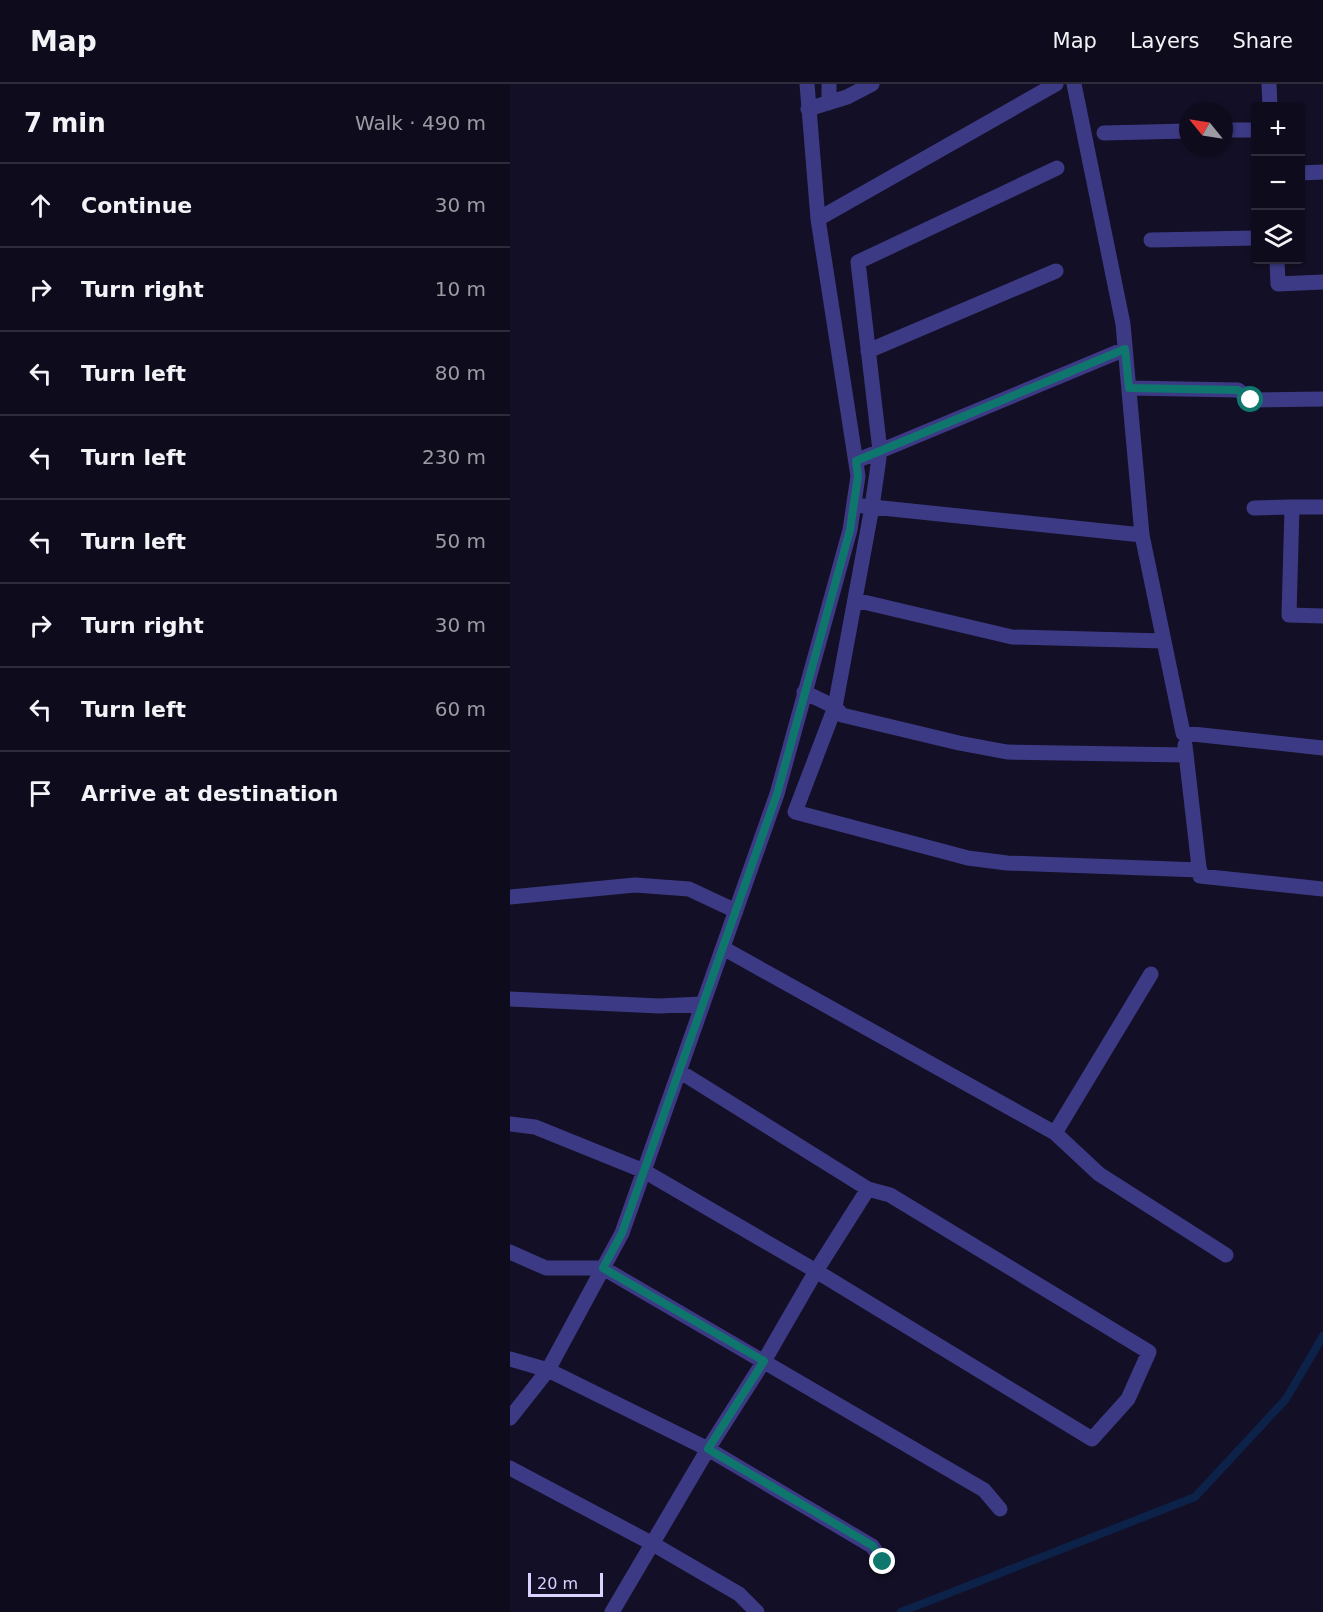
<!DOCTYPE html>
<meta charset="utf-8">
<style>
body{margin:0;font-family:"DejaVu Sans",sans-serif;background:#1c1929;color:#f1f3f6}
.controls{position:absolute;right:18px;top:18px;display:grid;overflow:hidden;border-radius:6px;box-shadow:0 2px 4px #0004}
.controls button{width:54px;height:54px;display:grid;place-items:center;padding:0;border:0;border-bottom:2px solid #2e2b3b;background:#0e0b1c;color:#f1f3f6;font:30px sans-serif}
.compass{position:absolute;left:669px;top:18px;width:54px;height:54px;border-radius:50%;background:#0e0b1c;box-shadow:0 2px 4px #0004;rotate:300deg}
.scale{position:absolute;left:18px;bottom:15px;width:75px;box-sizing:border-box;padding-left:6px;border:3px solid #d9d4ff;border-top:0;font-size:16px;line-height:21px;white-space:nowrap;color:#d9d4ff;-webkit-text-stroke:4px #130f26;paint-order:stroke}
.stop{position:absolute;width:18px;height:18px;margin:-14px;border:4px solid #0f766e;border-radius:50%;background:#fff}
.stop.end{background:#0f766e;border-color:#fff;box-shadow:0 2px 6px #0008}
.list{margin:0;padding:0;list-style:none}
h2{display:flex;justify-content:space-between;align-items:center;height:78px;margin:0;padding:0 24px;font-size:26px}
h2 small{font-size:20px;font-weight:400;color:#9b9ba3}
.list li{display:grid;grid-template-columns:39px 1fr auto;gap:18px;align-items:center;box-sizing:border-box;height:84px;padding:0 24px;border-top:2px solid #2e2b3b}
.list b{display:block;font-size:22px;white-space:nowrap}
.list em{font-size:20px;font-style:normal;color:#9b9ba3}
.icon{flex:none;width:33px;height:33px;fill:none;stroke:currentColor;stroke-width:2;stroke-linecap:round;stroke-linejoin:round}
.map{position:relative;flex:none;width:813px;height:1528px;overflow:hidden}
header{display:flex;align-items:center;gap:36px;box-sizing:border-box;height:84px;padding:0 30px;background:#0e0b1c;border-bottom:2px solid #2e2b3b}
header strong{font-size:28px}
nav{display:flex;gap:33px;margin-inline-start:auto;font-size:21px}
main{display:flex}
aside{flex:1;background:#0e0b1c}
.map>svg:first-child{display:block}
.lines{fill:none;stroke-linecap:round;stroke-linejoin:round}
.stream{stroke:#0c2248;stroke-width:8}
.minor{stroke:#3d3a85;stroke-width:15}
.route{stroke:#0f766e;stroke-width:8}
</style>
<header>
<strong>Map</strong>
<nav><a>Map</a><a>Layers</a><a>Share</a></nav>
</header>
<main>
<aside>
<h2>7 min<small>Walk · 490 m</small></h2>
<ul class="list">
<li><svg class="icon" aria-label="ahead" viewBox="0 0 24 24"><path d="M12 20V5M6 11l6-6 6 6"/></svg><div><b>Continue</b></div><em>30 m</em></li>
<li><svg class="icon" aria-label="right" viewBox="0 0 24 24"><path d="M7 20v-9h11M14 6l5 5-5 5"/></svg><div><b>Turn right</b></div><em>10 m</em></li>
<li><svg class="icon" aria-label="left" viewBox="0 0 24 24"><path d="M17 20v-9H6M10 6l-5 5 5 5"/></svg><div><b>Turn left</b></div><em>80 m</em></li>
<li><svg class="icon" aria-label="left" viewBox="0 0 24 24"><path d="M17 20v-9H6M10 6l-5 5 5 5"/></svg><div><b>Turn left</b></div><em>230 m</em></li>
<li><svg class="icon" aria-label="left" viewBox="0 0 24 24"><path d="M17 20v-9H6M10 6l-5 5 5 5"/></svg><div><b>Turn left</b></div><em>50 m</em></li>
<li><svg class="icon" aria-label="right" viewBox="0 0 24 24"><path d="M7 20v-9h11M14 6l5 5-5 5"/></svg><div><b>Turn right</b></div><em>30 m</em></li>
<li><svg class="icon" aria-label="left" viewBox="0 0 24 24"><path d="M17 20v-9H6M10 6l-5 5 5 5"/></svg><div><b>Turn left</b></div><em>60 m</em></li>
<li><svg class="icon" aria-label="arrive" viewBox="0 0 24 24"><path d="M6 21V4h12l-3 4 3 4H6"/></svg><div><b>Arrive at destination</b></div></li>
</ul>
</aside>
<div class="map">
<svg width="813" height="1528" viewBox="0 0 813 1528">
<rect width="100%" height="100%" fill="#130f26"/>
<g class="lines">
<path class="stream" d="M 391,1528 L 685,1413 L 776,1315 L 813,1252"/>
<path class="minor" d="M 319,0 L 319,19
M 564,0 L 613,240 L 632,451
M 759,0 L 760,22
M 298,25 L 337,13 L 362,0
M 714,46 L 746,46
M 594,49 L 678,47
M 547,84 L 348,178 L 370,367 L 362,423 L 325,623 L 285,728 L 458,774 L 497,779 L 690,786
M 790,89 L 813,88
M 308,135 L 546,0
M 641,156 L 746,154
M 767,176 L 768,200 L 813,198
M 358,267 L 546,187
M 619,304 L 728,306 L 741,316 L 813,315
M 346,377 L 615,265
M 353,422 L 632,451 L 673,649 L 813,664
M 813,423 L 782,423 L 779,531 L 813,532
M 744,424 L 782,423
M 345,516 L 502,553 L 654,557
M 294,608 L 325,623 L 332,631 L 449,659 L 497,668 L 676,671
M 675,661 L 690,792 L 813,805
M 0,813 L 125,801 L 179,805 L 226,827
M 213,864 L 545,1049 L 589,1090 L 716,1171
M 0,915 L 149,922 L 193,920
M 0,1040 L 25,1043 L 134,1087 L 306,1187 L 582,1355 L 618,1315 L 639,1268 L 380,1111 L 358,1105 L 169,987
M 545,1049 L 641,890
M 0,1168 L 36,1184 L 93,1184 L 474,1406 L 490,1425
M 0,1275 L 38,1286 L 198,1365 L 362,1462 L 373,1477
M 0,1334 L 38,1286 L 112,1149 L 267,710 L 340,446 L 348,392 L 308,135 L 297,0
M 0,1384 L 143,1460 L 229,1510 L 247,1528
M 102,1528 L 198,1365 L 254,1277 L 306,1187 L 358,1105"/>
</g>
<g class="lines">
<path class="route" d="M 373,1478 L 363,1462 L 198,1365 L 254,1277 L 93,1184 L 112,1149 L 267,710 L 340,446 L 348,392 L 346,377 L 615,265 L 619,304 L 728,306 L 741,316"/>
</g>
</svg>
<div class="controls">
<button>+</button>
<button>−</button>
<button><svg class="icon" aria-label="layers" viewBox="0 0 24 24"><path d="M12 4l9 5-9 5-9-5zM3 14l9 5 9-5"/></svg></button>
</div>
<svg class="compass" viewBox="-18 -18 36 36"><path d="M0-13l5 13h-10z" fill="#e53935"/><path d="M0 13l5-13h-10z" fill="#9b9ba3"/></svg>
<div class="scale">20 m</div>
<div class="stop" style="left:741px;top:316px"></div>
<div class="stop end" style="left:373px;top:1478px"></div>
</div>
</main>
